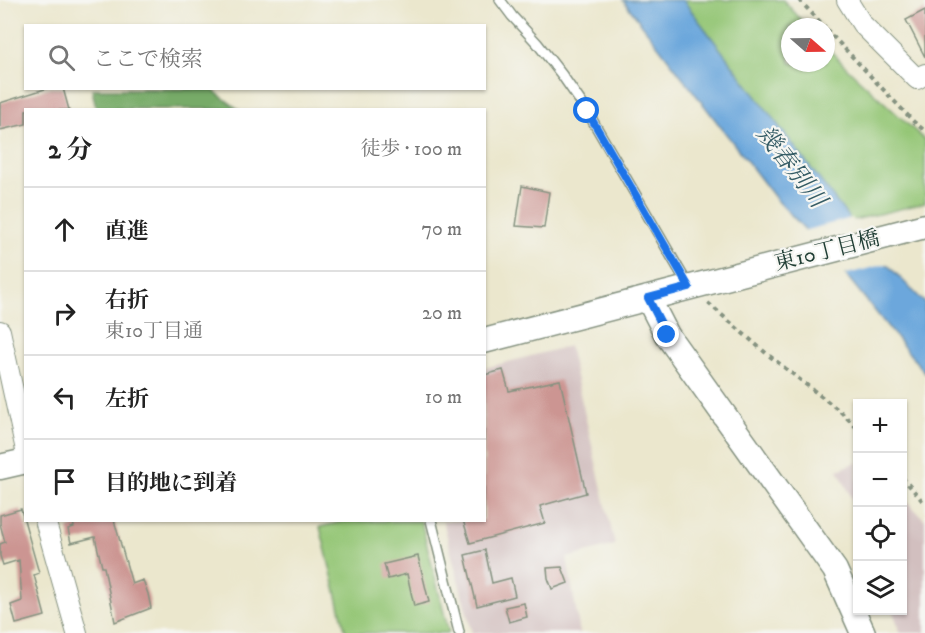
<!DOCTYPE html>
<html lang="ja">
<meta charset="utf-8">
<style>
body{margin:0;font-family:"IM FELL DW Pica","Noto Serif JP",serif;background:#f2f2f2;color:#222}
.controls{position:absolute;right:18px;bottom:18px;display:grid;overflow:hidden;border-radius:0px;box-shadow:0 2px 4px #0004}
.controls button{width:54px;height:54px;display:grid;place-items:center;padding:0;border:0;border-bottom:2px solid #e0e0e0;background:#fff;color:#222;font:30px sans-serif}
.compass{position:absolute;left:781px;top:18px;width:54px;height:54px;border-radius:50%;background:#fff;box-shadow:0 2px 4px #0004;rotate:110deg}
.stop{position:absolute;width:18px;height:18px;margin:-14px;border:4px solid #1a73e8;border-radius:50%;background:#fff}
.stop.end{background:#1a73e8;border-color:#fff;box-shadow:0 2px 6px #0008}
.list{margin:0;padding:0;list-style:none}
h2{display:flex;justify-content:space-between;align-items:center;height:78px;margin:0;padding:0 24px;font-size:26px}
h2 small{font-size:20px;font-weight:400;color:#767676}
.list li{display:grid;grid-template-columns:39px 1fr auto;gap:18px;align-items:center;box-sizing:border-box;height:84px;padding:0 24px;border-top:2px solid #e0e0e0}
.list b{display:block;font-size:22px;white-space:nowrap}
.list p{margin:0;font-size:20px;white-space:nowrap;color:#767676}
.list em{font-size:20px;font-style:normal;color:#767676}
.icon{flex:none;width:33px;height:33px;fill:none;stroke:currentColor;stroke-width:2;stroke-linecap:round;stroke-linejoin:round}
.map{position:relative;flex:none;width:925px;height:633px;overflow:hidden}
.search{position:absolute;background:#fff;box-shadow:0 2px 4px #0004;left:24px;top:24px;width:462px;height:66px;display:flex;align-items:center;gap:15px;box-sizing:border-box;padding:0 21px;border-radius:0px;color:#767676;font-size:22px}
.panel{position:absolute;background:#fff;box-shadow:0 2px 4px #0004;left:24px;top:108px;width:462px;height:414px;border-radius:0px}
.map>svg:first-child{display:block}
.industrial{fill:#d2bfbf}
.green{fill:#94c676;stroke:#5a8255;stroke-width:1.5}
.forest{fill:#77ab67;stroke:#4b744e;stroke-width:1.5}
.water{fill:#6ca7dc;stroke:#467288;stroke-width:1.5}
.pier{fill:#ebe7cd}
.building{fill:#cc9592}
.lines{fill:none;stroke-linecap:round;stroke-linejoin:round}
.service-casing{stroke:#859280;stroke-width:12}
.minor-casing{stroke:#859280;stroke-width:22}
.tertiary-casing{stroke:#859280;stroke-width:27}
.path{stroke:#859280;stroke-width:4;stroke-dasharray:4.5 4.5;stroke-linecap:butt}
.service{stroke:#fff;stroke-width:9}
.minor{stroke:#fff;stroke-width:20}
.tertiary{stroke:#fff;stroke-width:24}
.route{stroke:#1a73e8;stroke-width:8}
.labels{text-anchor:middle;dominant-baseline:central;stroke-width:4.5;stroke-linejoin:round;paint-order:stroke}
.street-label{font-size:22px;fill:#1f3d34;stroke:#f6f6f2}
.water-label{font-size:24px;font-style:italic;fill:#365d66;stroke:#f6f6f2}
</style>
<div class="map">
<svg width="925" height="633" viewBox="0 0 925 633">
<rect width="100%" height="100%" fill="#f6f6f2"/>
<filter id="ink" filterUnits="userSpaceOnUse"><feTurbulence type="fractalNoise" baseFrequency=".0167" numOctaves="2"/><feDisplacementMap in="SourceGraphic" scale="12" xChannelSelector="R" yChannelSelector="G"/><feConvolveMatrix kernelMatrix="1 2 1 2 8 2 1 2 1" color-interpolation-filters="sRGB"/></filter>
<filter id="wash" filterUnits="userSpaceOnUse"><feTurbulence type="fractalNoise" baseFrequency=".008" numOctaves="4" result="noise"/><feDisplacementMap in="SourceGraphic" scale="24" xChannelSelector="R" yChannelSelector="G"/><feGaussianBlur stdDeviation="1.35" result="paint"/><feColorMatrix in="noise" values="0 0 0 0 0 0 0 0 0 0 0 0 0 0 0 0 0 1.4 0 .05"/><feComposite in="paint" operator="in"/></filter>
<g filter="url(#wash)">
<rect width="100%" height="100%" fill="#ebe7cd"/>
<path class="industrial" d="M 569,346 L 615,545 L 567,558 L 580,633 L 472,633 L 443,521 L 484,520 L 485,368 Z
M 857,462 L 857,509 L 838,470 Z
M 903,497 L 925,520 L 925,633 L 900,633 L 893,611 L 902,610 Z"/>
<path class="green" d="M 683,0 L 783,0 L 808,27 L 790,27 L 790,63 L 826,63 L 826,46 L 849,70 L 925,140 L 925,203 L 850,221 Z
M 345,521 L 421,521 L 449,633 L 346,633 L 320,527 Z"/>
<path class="forest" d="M 92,89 L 211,89 L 238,109 L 96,109 Z"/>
<path class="water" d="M 623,0 L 683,0 L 874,251 L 925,303 L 925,373 L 834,260 L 777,200 Z"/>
<path class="pier" d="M 852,218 L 876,249 L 890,263 L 843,275 L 803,231 Z"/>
<g id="blocks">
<path class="building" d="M 925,10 L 925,57 L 906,20 Z
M 48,88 L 63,88 L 69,110 L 26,110 L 26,124 L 0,130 L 0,103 Z
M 522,186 L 549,192 L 544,228 L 516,226 Z
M 503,370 L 509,391 L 560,380 L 586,493 L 540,506 L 545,523 L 470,543 L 463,520 L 484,520 L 484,375 Z
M 21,509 L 39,573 L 34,575 L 45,616 L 16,624 L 11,605 L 22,601 L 19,560 L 3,565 L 0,556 L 0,544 L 5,542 L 0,524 L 0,515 Z
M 73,520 L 114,520 L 132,584 L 143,580 L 148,594 L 151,608 L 115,622 L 104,567 L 102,567 L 95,537 L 71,543 L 68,529 L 74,527 Z
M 485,550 L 492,583 L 511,578 L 515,596 L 477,606 L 465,555 Z
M 418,556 L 429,602 L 414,606 L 407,574 L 388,579 L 384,564 Z
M 562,567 L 568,583 L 552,589 L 548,578 L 547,568 Z
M 524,603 L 527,617 L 509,622 L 505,607 Z"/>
</g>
</g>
<g filter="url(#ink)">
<use href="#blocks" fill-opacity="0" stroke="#859280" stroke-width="1.5"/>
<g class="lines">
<g class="service-casing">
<path id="service" d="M 500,0 L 512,16 L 537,43 L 562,75 L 587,111 L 688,285
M 431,520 L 459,632"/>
</g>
<g class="minor-casing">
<path id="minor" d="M 847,0 L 862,24 L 917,79 L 925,74
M 0,331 L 26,450
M 45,520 L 77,633"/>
</g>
<g class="tertiary-casing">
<path id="tertiary" d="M 648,298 L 667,335 L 835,570 L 863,633
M 484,341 L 925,226
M 0,467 L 26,461"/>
</g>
<path class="path" d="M 799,0 L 825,27
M 826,29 L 914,122 L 925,131
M 708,303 L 767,354 L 840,411 L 858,429
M 902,477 L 925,504"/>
<use href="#service" class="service"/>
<use href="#minor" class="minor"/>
<use href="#tertiary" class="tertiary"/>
</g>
</g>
<g class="lines" filter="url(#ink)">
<path class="route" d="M 587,111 L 689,287 L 648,298 L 667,335"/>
</g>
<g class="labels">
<g class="street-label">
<text transform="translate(827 251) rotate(-14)">東10丁目橋</text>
</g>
<g class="water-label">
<text transform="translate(791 167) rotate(52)">幾春別川</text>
</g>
</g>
</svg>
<div class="controls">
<button>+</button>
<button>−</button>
<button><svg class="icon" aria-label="locate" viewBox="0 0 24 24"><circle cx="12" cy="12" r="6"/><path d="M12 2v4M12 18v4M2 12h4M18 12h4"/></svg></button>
<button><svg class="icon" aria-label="layers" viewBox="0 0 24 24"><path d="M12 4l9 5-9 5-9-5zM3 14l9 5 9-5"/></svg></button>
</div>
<svg class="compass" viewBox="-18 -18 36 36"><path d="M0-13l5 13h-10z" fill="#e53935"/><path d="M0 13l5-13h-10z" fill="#767676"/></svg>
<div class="stop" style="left:587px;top:111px"></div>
<div class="stop end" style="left:667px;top:335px"></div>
<div class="search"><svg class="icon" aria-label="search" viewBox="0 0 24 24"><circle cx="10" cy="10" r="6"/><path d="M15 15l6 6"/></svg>ここで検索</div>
<section class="panel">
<h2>2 分<small>徒歩 · 100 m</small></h2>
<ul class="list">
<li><svg class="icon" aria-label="ahead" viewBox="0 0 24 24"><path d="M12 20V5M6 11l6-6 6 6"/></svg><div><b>直進</b></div><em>70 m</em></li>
<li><svg class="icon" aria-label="right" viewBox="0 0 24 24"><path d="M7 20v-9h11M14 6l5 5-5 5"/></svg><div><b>右折</b><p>東10丁目通</p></div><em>20 m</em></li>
<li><svg class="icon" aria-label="left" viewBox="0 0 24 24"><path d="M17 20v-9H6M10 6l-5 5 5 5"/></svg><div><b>左折</b></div><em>10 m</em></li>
<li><svg class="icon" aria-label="arrive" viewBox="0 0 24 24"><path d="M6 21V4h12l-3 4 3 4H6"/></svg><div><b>目的地に到着</b></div></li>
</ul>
</section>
</div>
